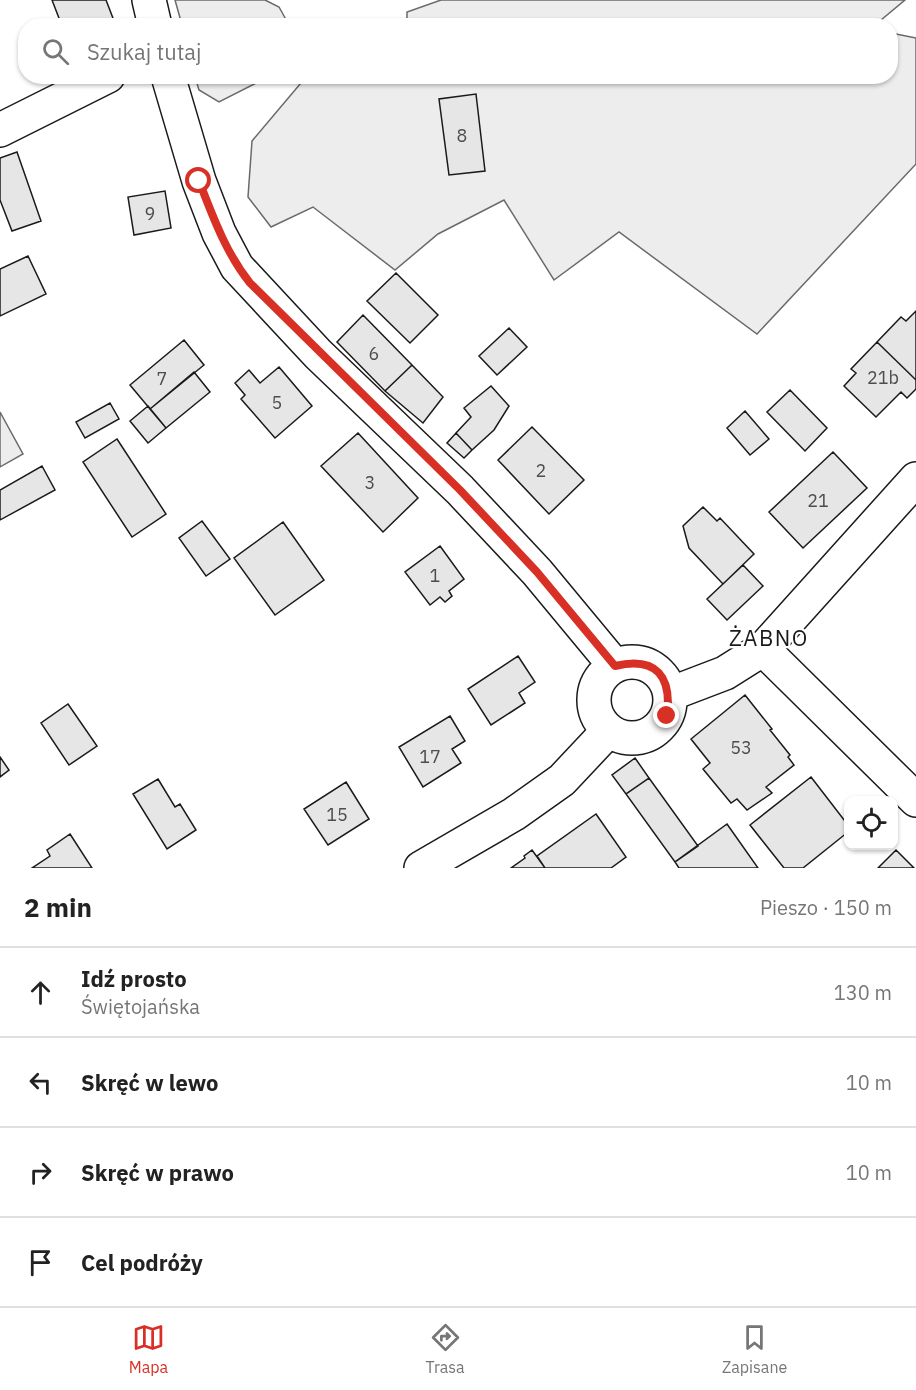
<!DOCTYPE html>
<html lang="pl">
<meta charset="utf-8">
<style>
body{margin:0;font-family:"IBM Plex Sans",sans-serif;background:#f6f6f6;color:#222}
.controls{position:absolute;right:18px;bottom:18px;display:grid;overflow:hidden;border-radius:12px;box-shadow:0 2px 4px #0004}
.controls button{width:54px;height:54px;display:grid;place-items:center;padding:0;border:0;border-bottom:2px solid #e0e0e0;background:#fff;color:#222;font:30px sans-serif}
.stop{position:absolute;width:18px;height:18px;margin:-14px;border:4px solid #d93025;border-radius:50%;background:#fff}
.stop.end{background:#d93025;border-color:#fff;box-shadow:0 2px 6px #0008}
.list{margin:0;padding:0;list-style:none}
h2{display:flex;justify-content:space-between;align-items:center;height:78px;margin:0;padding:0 24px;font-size:26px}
h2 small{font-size:20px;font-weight:400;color:#767676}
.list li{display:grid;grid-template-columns:39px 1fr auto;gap:18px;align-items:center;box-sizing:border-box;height:90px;padding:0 24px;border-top:2px solid #e0e0e0}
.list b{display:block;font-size:22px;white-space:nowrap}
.list p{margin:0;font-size:20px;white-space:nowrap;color:#767676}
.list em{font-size:20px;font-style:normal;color:#767676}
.icon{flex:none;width:33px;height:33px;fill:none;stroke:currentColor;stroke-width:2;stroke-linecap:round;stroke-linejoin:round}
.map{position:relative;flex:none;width:916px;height:868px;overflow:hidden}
.search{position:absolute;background:#fff;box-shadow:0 2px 4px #0004;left:18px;right:18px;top:18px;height:66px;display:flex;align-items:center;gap:15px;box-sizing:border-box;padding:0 21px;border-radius:24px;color:#767676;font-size:22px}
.sheet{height:438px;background:#fff}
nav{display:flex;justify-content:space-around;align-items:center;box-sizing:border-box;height:84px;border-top:2px solid #e0e0e0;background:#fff;font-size:16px;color:#767676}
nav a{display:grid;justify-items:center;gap:3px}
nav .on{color:#d93025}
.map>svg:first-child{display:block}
.built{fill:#ededed;stroke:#6a6a6a;stroke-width:1.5}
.building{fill:#e6e6e6;stroke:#1a1a1a;stroke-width:1.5}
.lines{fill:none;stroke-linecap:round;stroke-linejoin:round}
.minor-casing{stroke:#1a1a1a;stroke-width:36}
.minor{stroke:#fff;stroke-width:33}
.route{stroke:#d93025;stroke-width:8}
.labels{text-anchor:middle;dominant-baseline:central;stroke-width:4.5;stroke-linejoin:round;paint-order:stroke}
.number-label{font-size:18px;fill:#4d4d4d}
.neighbourhood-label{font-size:22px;letter-spacing:1.5px;fill:#1a1a1a;stroke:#fff}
</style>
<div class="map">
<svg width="916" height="868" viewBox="0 0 916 868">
<rect width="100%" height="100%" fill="#fff"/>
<path class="built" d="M 175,0 L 265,0 L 279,7 L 289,25 L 182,25 Z
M 441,0 L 905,0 L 875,25 L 407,25 L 407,12 Z
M 891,33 L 916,38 L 916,164 L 757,334 L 619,232 L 554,280 L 504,200 L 438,234 L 395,270 L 313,207 L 271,227 L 248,197 L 252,141 L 306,77 L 890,76 Z
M 195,77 L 195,76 L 268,77 L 219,102 L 199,90 Z
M 0,412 L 23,454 L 0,467 Z"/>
<path class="building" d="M 52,0 L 106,0 L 116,26 L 62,26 Z
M 476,94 L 485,171 L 449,175 L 439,99 Z
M 17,152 L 41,221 L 12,231 L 0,200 L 0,158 Z
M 165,191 L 171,228 L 134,235 L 128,197 Z
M 28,256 L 46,294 L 0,316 L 0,269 Z
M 396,273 L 438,315 L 410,343 L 367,301 Z
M 916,311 L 916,380 L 877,342 L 901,317 L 906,321 Z
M 363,315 L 412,365 L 385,391 L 337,342 Z
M 509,328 L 527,347 L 497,375 L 479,356 Z
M 184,340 L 204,365 L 150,409 L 130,385 Z
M 877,342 L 916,380 L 916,389 L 907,398 L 901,392 L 876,417 L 844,386 L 856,373 L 851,369 Z
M 412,365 L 443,397 L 423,423 L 385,391 Z
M 279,367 L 312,406 L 275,438 L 241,399 L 245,395 L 235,383 L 249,370 L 260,383 Z
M 194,372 L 210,392 L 166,428 L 150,409 Z
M 491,386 L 509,406 L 494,430 L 472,450 L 456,433 L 471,417 L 464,408 Z
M 790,390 L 827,428 L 805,451 L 767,412 Z
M 110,403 L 119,419 L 85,438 L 76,422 Z
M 148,406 L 166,428 L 148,443 L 130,421 Z
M 745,411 L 769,439 L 750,455 L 727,428 Z
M 532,427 L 584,480 L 549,514 L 498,460 Z
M 358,433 L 418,498 L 383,532 L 321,466 Z
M 456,433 L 472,450 L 464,458 L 447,443 Z
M 117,439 L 166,514 L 132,537 L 83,462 Z
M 833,452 L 867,488 L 803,548 L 769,512 Z
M 42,466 L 55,490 L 0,520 L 0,490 Z
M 703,507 L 717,521 L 720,518 L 754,554 L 723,584 L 689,548 L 683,526 Z
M 202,521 L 230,559 L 206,576 L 179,538 Z
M 283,522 L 324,580 L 275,615 L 234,558 Z
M 440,546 L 464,579 L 449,591 L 452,596 L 445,602 L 440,597 L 430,605 L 405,572 Z
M 743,565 L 763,586 L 727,620 L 707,599 Z
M 518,656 L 535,682 L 519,693 L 525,703 L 491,725 L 468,689 Z
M 745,695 L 772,729 L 770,730 L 790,755 L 788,757 L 794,765 L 766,787 L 772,793 L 747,810 L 737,799 L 731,803 L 703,769 L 710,763 L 691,739 Z
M 68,704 L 97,746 L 69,765 L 41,723 Z
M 450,716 L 465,741 L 452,749 L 461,763 L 423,787 L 399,747 Z
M 0,757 L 9,770 L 0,777 Z
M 635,758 L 649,778 L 626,794 L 612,775 Z
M 811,777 L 848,825 L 848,832 L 803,868 L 784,868 L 750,825 Z
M 649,778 L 698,846 L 675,862 L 626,794 Z
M 158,779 L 175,807 L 180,804 L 196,830 L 167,849 L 133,794 Z
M 346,782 L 369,819 L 328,845 L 304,809 Z
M 596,814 L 626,857 L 611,868 L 545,868 L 537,856 Z
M 727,824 L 758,868 L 679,868 L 675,862 Z
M 70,834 L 92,868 L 32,868 L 50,856 L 47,850 Z
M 532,850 L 545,868 L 511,868 L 525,858 L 524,856 Z
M 896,850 L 914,868 L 878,868 Z"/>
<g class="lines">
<g class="minor-casing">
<path id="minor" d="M 149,0 L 155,26
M 168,76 L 199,181 L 219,233 L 237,267 L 318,354 L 460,490 L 537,572 L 615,666
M 0,130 L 108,76
M 763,649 L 916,800
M594 700a38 38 0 1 1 76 0a38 38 0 1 1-76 0Z
M 670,694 L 725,673 L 763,649 L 916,479
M 421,868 L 514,814 L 562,780 L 608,731"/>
</g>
<use href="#minor" class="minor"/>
</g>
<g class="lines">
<path class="route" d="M 199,181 C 213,217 226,253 250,283 L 460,490 L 537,572 L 615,666 C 657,656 672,677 667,716"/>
</g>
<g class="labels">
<g class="number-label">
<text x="462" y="135">8</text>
<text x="150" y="213">9</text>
<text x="374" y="353">6</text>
<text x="883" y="377">21b</text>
<text x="162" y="378">7</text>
<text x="277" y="402">5</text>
<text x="541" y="470">2</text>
<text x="370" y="482">3</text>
<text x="818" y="500">21</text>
<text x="435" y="575">1</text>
<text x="741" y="747">53</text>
<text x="430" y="756">17</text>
<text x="337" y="814">15</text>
</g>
<g class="neighbourhood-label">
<text x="769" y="637">ŻABNO</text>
</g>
</g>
</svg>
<div class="controls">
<button><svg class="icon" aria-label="locate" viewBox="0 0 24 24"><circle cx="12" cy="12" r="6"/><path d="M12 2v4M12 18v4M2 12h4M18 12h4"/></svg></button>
</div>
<div class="stop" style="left:199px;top:181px"></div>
<div class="stop end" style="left:667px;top:716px"></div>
<div class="search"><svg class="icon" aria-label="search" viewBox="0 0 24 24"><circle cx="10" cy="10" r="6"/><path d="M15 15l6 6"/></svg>Szukaj tutaj</div>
</div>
<section class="sheet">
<h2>2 min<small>Pieszo · 150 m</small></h2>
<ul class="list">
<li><svg class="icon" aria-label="ahead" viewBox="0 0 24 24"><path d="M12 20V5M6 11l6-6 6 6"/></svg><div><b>Idź prosto</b><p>Świętojańska</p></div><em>130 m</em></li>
<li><svg class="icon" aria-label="left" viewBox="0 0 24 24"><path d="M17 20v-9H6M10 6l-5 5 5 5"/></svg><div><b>Skręć w lewo</b></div><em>10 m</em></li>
<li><svg class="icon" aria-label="right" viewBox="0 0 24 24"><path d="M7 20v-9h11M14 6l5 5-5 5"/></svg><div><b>Skręć w prawo</b></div><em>10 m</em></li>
<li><svg class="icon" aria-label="arrive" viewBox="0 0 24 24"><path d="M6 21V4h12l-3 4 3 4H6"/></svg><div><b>Cel podróży</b></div></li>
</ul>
</section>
<nav>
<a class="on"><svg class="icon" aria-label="map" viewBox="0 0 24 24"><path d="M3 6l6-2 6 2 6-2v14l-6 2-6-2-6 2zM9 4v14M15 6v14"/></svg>Mapa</a>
<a><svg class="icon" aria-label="directions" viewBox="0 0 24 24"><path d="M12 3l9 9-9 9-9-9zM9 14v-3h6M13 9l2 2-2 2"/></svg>Trasa</a>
<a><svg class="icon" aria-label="saved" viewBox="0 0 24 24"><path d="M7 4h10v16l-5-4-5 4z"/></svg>Zapisane</a>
</nav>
